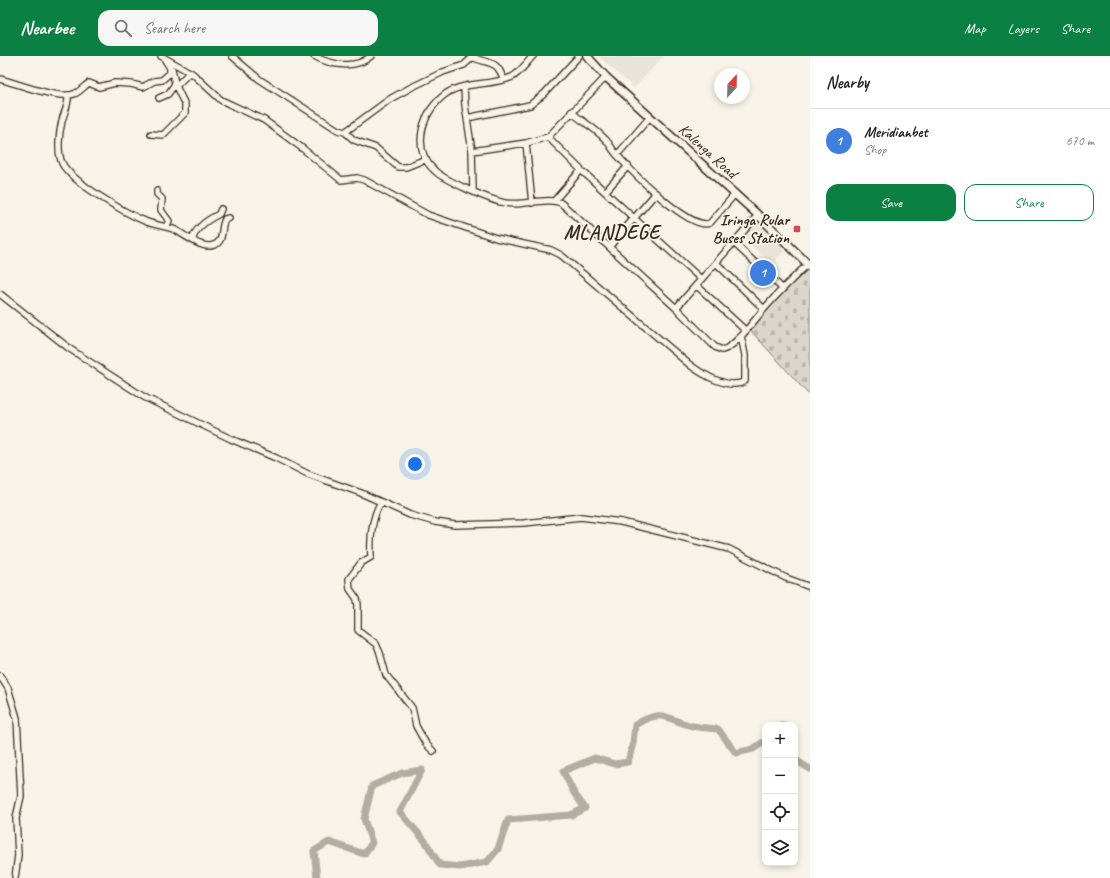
<!DOCTYPE html>
<meta charset="utf-8">
<style>
body{margin:0;font-family:Caveat,sans-serif;background:#f6f6f6;color:#222}
.controls{position:absolute;right:12px;bottom:12px;display:grid;overflow:hidden;border-radius:8px;box-shadow:0 2px 6px #0003}
.controls button{width:36px;height:36px;display:grid;place-items:center;padding:0;border:0;border-bottom:1px solid #e0e0e0;background:#fff;color:#222;font:20px sans-serif}
.compass{position:absolute;left:714px;top:12px;width:36px;height:36px;border-radius:50%;background:#fff;box-shadow:0 2px 6px #0003;rotate:22deg}
.you{position:absolute;left:415px;top:408px;width:14px;height:14px;margin:-10px;border:3px solid #fff;border-radius:50%;background:#1a73e8;box-shadow:0 0 0 6px #1a73e833}
.badge{display:grid;place-items:center;width:26px;height:26px;border-radius:50%;background:#0b8043;color:#fff;font-size:13px;font-weight:700}
.pin{position:absolute;translate:-50% -50%;border:2px solid #fff;box-shadow:0 1px 4px #0006}
.list{margin:0;padding:0;list-style:none}
h2{display:flex;justify-content:space-between;align-items:center;height:52px;margin:0;padding:0 16px;font-size:17px}
h2 small{font-size:13px;font-weight:400;color:#767676}
.list li{display:grid;grid-template-columns:26px 1fr auto;gap:12px;align-items:center;box-sizing:border-box;height:64px;padding:0 16px;border-top:1px solid #e0e0e0}
.list b{display:block;font-size:15px;white-space:nowrap}
.list p{margin:0;font-size:13px;white-space:nowrap;color:#767676}
.list em{font-size:13px;font-style:normal;color:#767676}
.actions{display:flex;gap:8px;padding:12px 16px}
.actions a{flex:1;padding:9px 0;border:1px solid #0b8043;border-radius:12px;text-align:center;font-size:14px;color:#0b8043}
.actions .main{background:#0b8043;color:#fff}
.icon{flex:none;width:22px;height:22px;fill:none;stroke:currentColor;stroke-width:2;stroke-linecap:round;stroke-linejoin:round}
.map{position:relative;flex:none;width:810px;height:822px;overflow:hidden}
header{display:flex;align-items:center;gap:24px;box-sizing:border-box;height:56px;padding:0 20px;background:#0b8043;color:#fff}
header strong{font-size:19px}
nav{display:flex;gap:22px;margin-inline-start:auto;font-size:14px}
.search{width:280px;height:36px;background:#f6f6f6;display:flex;align-items:center;gap:10px;box-sizing:border-box;padding:0 14px;border-radius:12px;color:#767676;font-size:15px}
main{display:flex}
aside{flex:1;background:#fff}
.map>svg:first-child{display:block}
.built{fill:#e9e4d9}
.cemetery{fill:url(#cemetery-stones);stroke:#8b8074}
.lines{fill:none;stroke-linecap:round;stroke-linejoin:round}
.river{stroke:#b4aca0;stroke-width:7}
.minor-casing{stroke:#3b2a1e;stroke-width:8}
.major-casing{stroke:#3b2a1e;stroke-width:10}
.minor{stroke:#f7f3e8;stroke-width:5.5}
.major{stroke:#f7f3e8;stroke-width:7}
.poi-dot{fill:#d1495b;stroke:#f7f3e8;stroke-width:1.5}
.labels{text-anchor:middle;dominant-baseline:central;stroke-width:3.5;stroke-linejoin:round;paint-order:stroke}
.street-label{font-size:16px;fill:#3b2a1e;stroke:#f7f3e8}
.poi-label{font-size:16px;font-weight:bold;fill:#3b2a1e;stroke:#f7f3e8;text-anchor:end}
.district-label{font-size:20px;font-weight:bold;letter-spacing:1px;fill:#3b2a1e;stroke:#f7f3e8}
</style>
<header>
<strong>Nearbee</strong>
<div class="search"><svg class="icon" aria-label="search" viewBox="0 0 24 24"><circle cx="10" cy="10" r="6"/><path d="M15 15l6 6"/></svg>Search here</div>
<nav><a>Map</a><a>Layers</a><a>Share</a></nav>
</header>
<main>
<div class="map">
<svg width="810" height="822" viewBox="0 0 810 822">
<defs>
<pattern id="cemetery-stones" width="16" height="16" patternUnits="userSpaceOnUse"><rect width="16" height="16" fill="#dbd6cb"/><path d="M2 7V4a2 2 0 0 1 4 0v3zM10 15v-3a2 2 0 0 1 4 0v3z" fill="#bdb8ae"/></pattern>
</defs>
<rect width="100%" height="100%" fill="#f7f3e8"/>
<filter id="ink" filterUnits="userSpaceOnUse"><feTurbulence type="fractalNoise" baseFrequency=".025" numOctaves="2"/><feDisplacementMap in="SourceGraphic" scale="8" xChannelSelector="R" yChannelSelector="G"/><feConvolveMatrix kernelMatrix="1 2 1 2 8 2 1 2 1" color-interpolation-filters="sRGB"/></filter>
<g filter="url(#ink)">
<path class="built" d="M 598,0 L 664,0 L 634,32 Z
M 763,162 L 791,188 L 772,208 L 744,183 Z"/>
<path class="cemetery" d="M 810,208 L 810,340 L 749,273 Z"/>
<g class="lines">
<path class="river" d="M 782,669 L 783,669
M 795,700 L 797,705 L 810,713
M 317,822 L 314,795 L 329,786 L 364,798 L 372,787 L 364,763 L 372,730 L 402,717 L 422,714 L 400,756 L 425,785 L 440,809 L 460,811 L 487,806 L 498,793 L 508,764 L 571,759 L 585,752 L 574,737 L 563,715 L 595,702 L 615,708 L 628,706 L 633,687 L 635,669 C 664,651 666,664 693,670 C 701,672 710,672 718,673 L 736,697 L 753,693 L 765,685"/>
<g class="minor-casing">
<path id="minor" d="M 161,0 L 193,18 L 221,44 L 264,64 L 302,92 L 341,124 L 357,122 L 364,124 L 428,159 L 496,182 L 551,194 L 561,199 L 690,309 C 702,318 730,335 745,325 L 745,299 L 741,280
M 232,0 L 259,23 L 338,74 L 345,76 L 390,43 L 410,32 L 443,16 L 464,9 L 474,0
M 314,0 C 331,9 355,14 371,0
M 470,0 C 487,9 497,2 503,23
M 533,0 C 527,6 520,17 512,21 C 492,30 466,25 447,37 C 422,54 410,93 435,115 C 444,124 488,143 501,146 C 519,152 546,140 561,147 L 676,252 L 715,291 L 722,294 C 735,292 755,263 764,253 C 778,237 793,222 808,208
M 0,23 C 16,27 59,44 74,38 C 80,36 84,30 89,27 L 99,31 L 115,27 L 131,28 L 143,31 L 154,25 L 162,24 L 170,17 L 170,12 L 165,4
M 176,30 L 190,16
M 464,31 L 465,49 L 472,95 L 473,134
M 68,39 C 69,49 64,56 62,65 C 59,77 57,96 62,107 C 71,126 127,158 147,166 C 155,169 164,170 173,173 C 185,178 201,194 214,189 C 225,185 220,172 225,163 L 229,162
M 159,42 L 168,38 L 175,28 L 172,13
M 571,56 C 582,65 595,72 605,83 C 610,88 613,95 618,100 C 630,114 691,176 710,167 L 735,138
M 467,62 L 530,49 L 544,38 L 579,0
M 345,76 L 354,84 L 376,92 L 398,111 L 406,111 L 426,103
M 151,78 L 163,79 L 185,57 L 185,49 L 175,28
M 548,81 L 581,114 L 701,223
M 526,87 L 532,147
M 472,95 L 526,87 L 548,81 L 606,21
M 617,99 L 650,61
M 157,135 L 157,138 L 162,143 L 161,154 L 169,165 L 166,171
M 605,136 L 628,110
M 554,145 L 581,114
M 193,183 C 195,172 209,163 219,158 L 221,153
M 734,187 L 783,233
M 609,191 L 656,137
M 716,207 L 764,253
M 696,229 L 745,274
M 0,238 L 70,293 L 144,341 L 231,383 L 276,402 L 308,418 L 361,437 L 410,459 L 435,466 L 455,469 L 524,467 L 581,461 L 621,466 L 729,493 L 786,522 L 810,531
M 676,252 L 758,159
M 381,446 C 371,462 370,482 371,501 L 361,507 L 349,523 L 350,533 L 357,543 L 358,549 L 358,574 L 376,588 L 380,597 L 386,619 L 412,652 L 416,670 L 426,688 L 433,695
M 0,620 L 8,632 L 17,662 L 21,740 L 16,762 L 18,799 L 15,822"/>
</g>
<g class="major-casing">
<path id="major" d="M 587,0 L 606,21 L 758,159 L 810,210"/>
</g>
<use href="#minor" class="minor"/>
<use href="#major" class="major"/>
</g>
</g>
<rect class="poi-dot" x="793" y="169" width="8" height="8" rx="2"/>
<g class="labels">
<g class="street-label">
<text transform="translate(708 95) rotate(42)">Kalenga Road</text>
</g>
<g class="poi-label">
<text x="789" y="164">Iringa Rular<tspan x="789" dy="18">Buses Station</tspan></text>
</g>
<g class="district-label">
<text x="612" y="176">MLANDEGE</text>
</g>
</g>
</svg>
<div class="controls">
<button>+</button>
<button>−</button>
<button><svg class="icon" aria-label="locate" viewBox="0 0 24 24"><circle cx="12" cy="12" r="6"/><path d="M12 2v4M12 18v4M2 12h4M18 12h4"/></svg></button>
<button><svg class="icon" aria-label="layers" viewBox="0 0 24 24"><path d="M12 4l9 5-9 5-9-5zM3 14l9 5 9-5"/></svg></button>
</div>
<svg class="compass" viewBox="-18 -18 36 36"><path d="M0-13l5 13h-10z" fill="#e53935"/><path d="M0 13l5-13h-10z" fill="#767676"/></svg>
<div class="you"></div>
<div class="pin badge" style="left:763px;top:217px;background:#3f7fe0">1</div>
</div>
<aside>
<h2>Nearby<small></small></h2>
<ul class="list">
<li><span class="badge" style="background:#3f7fe0">1</span><div><b>Meridianbet</b><p>Shop</p></div><em>670 m</em></li>
</ul>
<div class="actions"><a class="main">Save</a><a>Share</a></div>
</aside>
</main>
